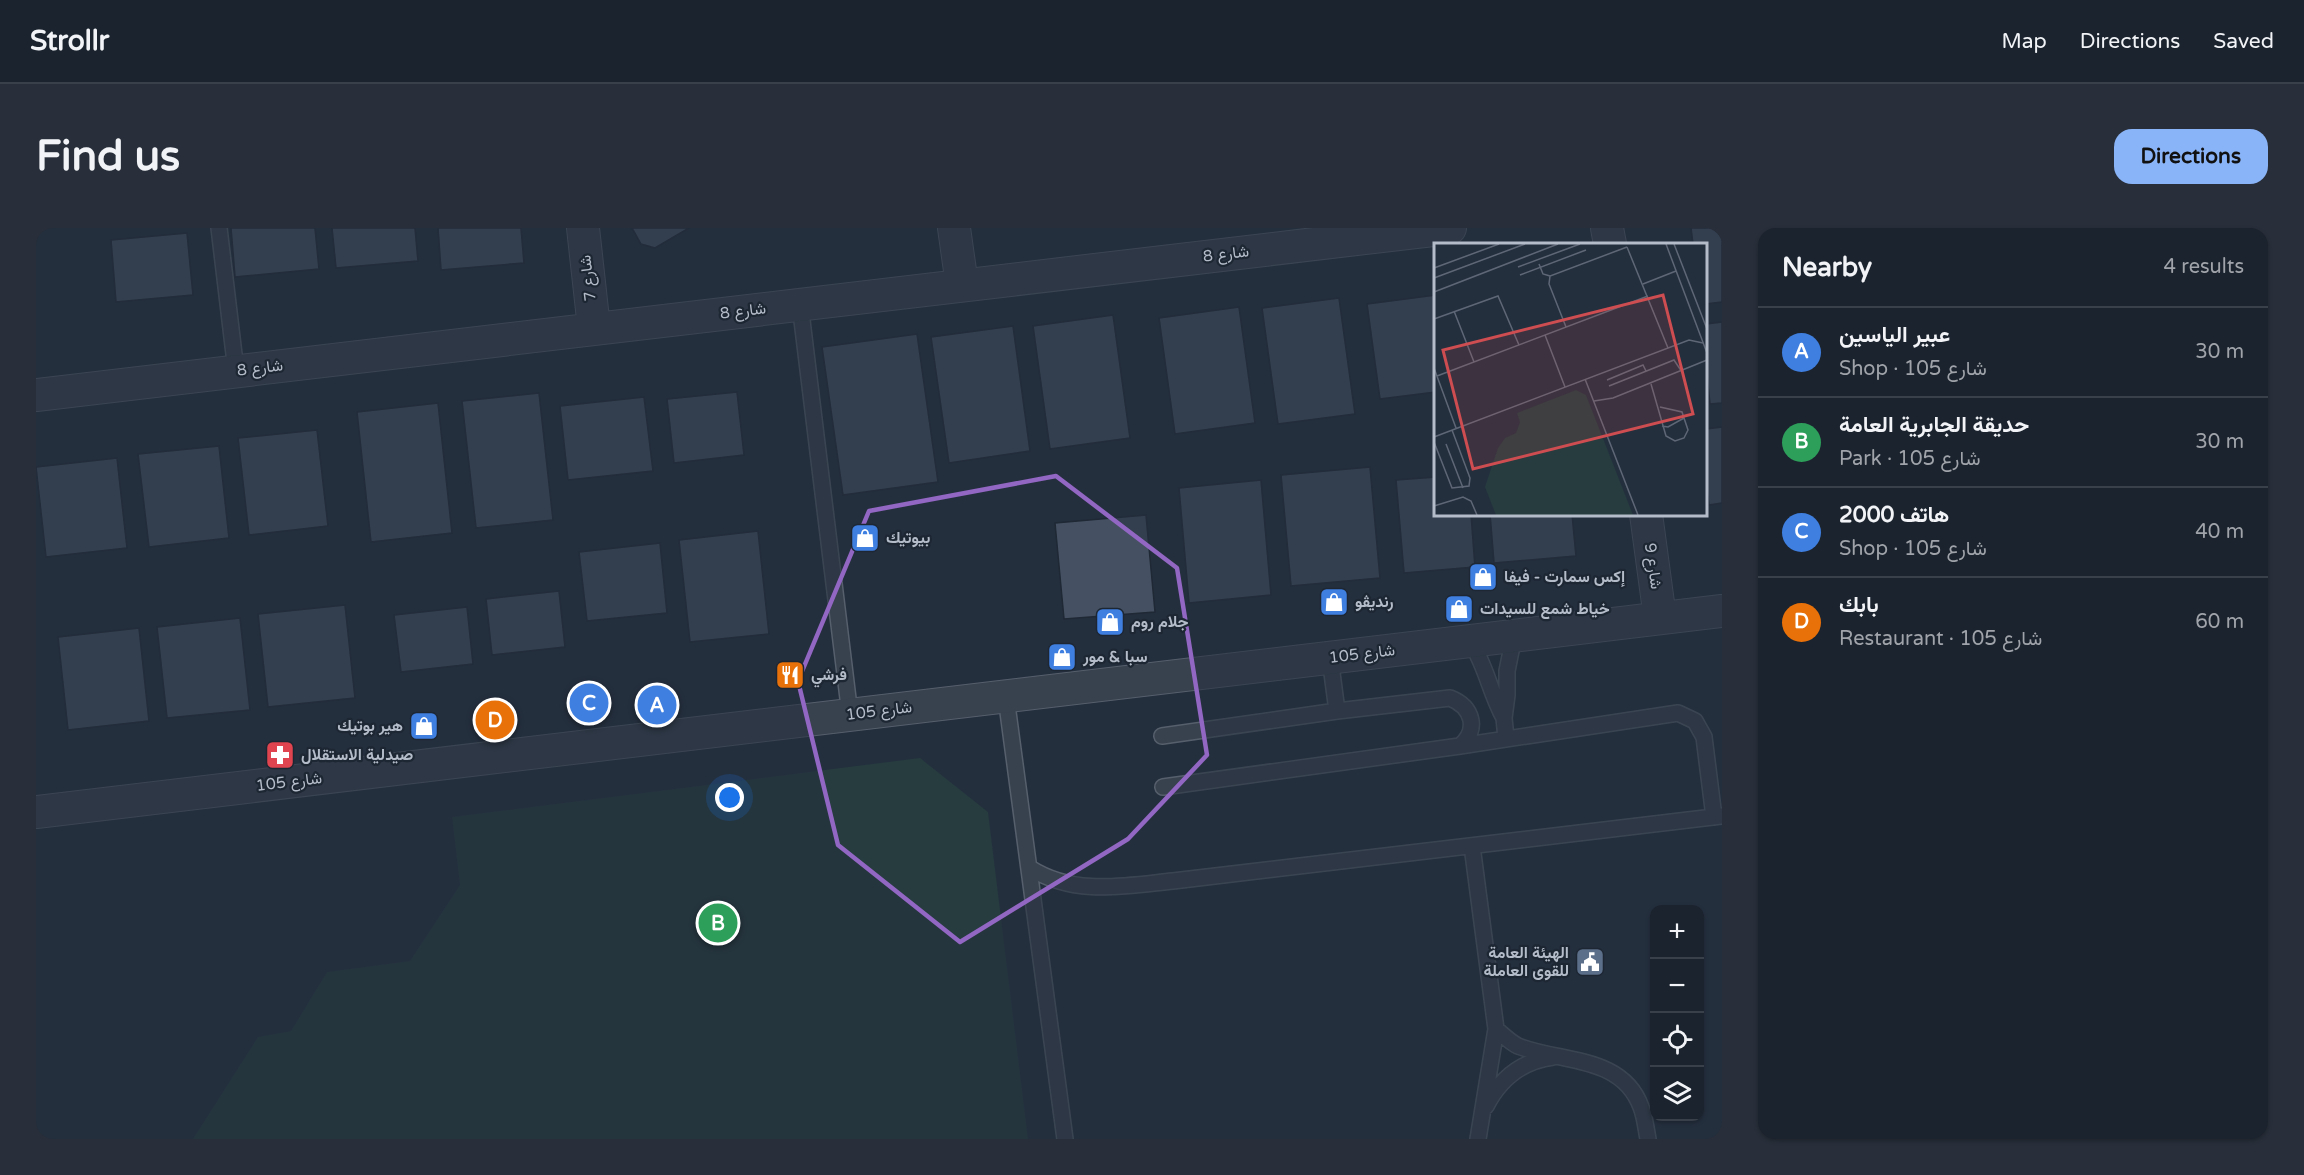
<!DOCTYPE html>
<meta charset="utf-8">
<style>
body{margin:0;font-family:"Varela Round",Vazirmatn,sans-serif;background:#282f3a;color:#f1f3f6}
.controls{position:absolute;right:18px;bottom:18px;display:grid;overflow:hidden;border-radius:12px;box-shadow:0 2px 4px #0004}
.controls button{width:54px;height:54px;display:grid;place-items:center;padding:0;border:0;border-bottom:2px solid #39404a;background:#1b232e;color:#f1f3f6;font:30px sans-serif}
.you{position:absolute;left:694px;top:570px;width:21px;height:21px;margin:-15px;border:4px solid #fff;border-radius:50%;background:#1a73e8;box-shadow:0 0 0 9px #1a73e833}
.badge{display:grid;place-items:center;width:39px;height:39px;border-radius:50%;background:#8ab4f8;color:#fff;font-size:20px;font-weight:700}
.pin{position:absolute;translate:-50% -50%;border:3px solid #fff;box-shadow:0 2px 6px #0006}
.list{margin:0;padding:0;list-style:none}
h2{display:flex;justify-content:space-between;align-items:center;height:78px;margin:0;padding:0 24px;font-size:26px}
h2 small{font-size:20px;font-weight:400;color:#a0a4aa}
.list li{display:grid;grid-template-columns:39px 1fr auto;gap:18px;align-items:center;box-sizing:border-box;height:90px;padding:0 24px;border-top:2px solid #39404a}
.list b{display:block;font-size:22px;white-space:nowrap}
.list p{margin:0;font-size:20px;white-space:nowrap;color:#a0a4aa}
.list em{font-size:20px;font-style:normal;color:#a0a4aa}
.icon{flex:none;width:33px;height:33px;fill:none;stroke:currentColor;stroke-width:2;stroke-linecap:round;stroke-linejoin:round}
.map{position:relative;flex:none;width:1686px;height:911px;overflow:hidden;border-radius:18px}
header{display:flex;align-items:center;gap:36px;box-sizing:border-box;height:84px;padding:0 30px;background:#1b232e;border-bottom:2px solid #39404a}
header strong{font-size:28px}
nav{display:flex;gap:33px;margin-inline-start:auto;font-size:21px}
.intro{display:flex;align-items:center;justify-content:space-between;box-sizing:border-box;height:144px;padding:0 36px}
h1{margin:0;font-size:42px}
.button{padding:15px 27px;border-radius:18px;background:#8ab4f8;color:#111;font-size:21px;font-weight:700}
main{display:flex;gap:36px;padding:0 36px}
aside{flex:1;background:#1b232e;border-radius:18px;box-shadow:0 2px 4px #0004}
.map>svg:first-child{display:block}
.green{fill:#263c3f}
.building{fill:#455162;stroke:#1f2835;stroke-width:1.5}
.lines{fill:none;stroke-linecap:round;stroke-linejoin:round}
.lane-casing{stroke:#565f6c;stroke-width:18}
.street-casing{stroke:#565f6c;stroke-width:34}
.lane{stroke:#38414e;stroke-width:15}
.street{stroke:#38414e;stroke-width:32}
.marked{fill:none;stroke:#9266c3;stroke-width:4.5;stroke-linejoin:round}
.labels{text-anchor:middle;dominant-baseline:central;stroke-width:4.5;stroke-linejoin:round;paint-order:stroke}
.street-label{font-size:16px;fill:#b4bcc9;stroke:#1d2633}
.poi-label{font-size:16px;font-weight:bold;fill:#b4bcc9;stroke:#1d2633;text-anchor:start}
.inset-road{fill:none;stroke:#5e6776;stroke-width:1.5}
.view{fill:#ce4d50;fill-opacity:0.15;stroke:#ce4d50;stroke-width:3}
.inset-edge{fill:none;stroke:#b4bcc9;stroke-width:3}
</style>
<header>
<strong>Strollr</strong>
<nav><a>Map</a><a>Directions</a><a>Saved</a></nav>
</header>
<div class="intro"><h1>Find us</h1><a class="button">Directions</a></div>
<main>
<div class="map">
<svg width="1686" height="911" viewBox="0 0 1686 911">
<rect width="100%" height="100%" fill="#242f3e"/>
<path class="green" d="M 884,530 L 952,584 L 992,911 L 157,911 L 222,809 L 255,803 L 291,744 L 374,733 L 424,657 L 416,589 Z"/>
<path class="building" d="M 195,0 L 279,0 L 283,41 L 199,49 Z
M 296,0 L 379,0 L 382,33 L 300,40 Z
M 402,0 L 485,0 L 488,35 L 405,42 Z
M 596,0 L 653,0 L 619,20 L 605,16 Z
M 1655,0 L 1686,0 L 1686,74 L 1670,76 L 1670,16 L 1657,16 Z
M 151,5 L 157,67 L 80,74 L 75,12 Z
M 1400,67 L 1400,164 L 1344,171 L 1331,76 Z
M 1303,70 L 1319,186 L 1242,196 L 1226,80 Z
M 1203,79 L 1219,195 L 1139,206 L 1123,90 Z
M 1077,87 L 1094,210 L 1014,221 L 997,98 Z
M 1686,94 L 1686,175 L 1674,176 L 1670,138 L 1670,96 Z
M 977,98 L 994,223 L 913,235 L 895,109 Z
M 881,106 L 902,254 L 807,267 L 786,119 Z
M 701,164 L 708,227 L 638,235 L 631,171 Z
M 503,165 L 517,292 L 440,300 L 426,173 Z
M 608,169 L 617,243 L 532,252 L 524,178 Z
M 402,175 L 416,305 L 335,314 L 321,184 Z
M 1686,199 L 1686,275 L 1673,277 L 1670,253 L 1670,201 Z
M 281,202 L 292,298 L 213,307 L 202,210 Z
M 183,218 L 193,310 L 113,319 L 102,226 Z
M 81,230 L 91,320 L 10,329 L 0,239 Z
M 1334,239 L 1344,350 L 1255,358 L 1245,247 Z
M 1400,249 L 1400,286 L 1435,286 L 1439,339 L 1368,345 L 1360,252 Z
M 1225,252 L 1235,367 L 1153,375 L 1143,260 Z
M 1454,286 L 1536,286 L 1540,328 L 1458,335 Z
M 1110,287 L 1119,384 L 1028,391 L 1019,295 Z
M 722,303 L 733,406 L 654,414 L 643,312 Z
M 624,315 L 631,385 L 551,393 L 543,324 Z
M 523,363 L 529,419 L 456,427 L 450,371 Z
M 309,377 L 319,470 L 232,479 L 222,386 Z
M 431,379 L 437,436 L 365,444 L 358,387 Z
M 204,390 L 214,482 L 131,490 L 121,399 Z
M 103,400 L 113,493 L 32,502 L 22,409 Z"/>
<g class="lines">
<g class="lane-casing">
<path id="lane" d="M 183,0 L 200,143
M 764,76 L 814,487
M 1434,413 C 1450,437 1454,465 1468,490
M 1294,430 L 1301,483
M 970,469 L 1029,911
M 1126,508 L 1301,483 L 1414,470 C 1437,479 1443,502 1424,518
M 1470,510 L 1468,490 L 1471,467 L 1471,443 L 1478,408
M 1127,559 L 1424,518 L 1642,485 L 1659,493 L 1668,509 L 1678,589
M 1436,618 L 1460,801 L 1442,911
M 994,640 C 1038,668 1088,658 1137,653 L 1686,588
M 1460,801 C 1467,807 1474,814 1482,818 C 1525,835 1586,827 1605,879 C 1609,889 1610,901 1612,911
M 1450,878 C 1464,851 1486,833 1517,829"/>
</g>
<g class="street-casing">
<path id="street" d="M 547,0 L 558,100
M 918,0 L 926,57
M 1571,0 L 1574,16
M 0,167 L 1414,0
M 1610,286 L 1624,390
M 0,584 L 1686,383"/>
</g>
<use href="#lane" class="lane"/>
<use href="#street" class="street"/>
</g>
<path d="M0 0H1686V911H0ZM 1020,248 L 1141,340 L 1171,527 L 1092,611 L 924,714 L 802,617 L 762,453 L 833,283 Z" fill="#242f3e" fill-opacity=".55" fill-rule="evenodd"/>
<path class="marked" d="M 1020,248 L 1141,340 L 1171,527 L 1092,611 L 924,714 L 802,617 L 762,453 L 833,283 Z"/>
<defs>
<g id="shop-square" transform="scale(1.5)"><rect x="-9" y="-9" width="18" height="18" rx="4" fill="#3f7fe0" stroke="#1d2633"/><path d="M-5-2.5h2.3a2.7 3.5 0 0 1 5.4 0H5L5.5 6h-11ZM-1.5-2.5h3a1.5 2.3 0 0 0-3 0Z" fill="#fff"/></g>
<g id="restaurant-square" transform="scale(1.5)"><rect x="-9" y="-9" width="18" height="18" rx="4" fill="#e8710a" stroke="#1d2633"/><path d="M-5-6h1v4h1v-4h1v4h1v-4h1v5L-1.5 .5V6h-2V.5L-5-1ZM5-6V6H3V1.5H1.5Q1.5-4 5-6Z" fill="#fff"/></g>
<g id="pharmacy-square" transform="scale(1.5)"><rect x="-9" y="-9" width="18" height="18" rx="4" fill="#e0444e" stroke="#1d2633"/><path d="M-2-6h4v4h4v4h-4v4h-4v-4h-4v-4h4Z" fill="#fff"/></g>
<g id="civic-square" transform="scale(1.5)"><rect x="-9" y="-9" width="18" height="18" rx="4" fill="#5c6f8a" stroke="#1d2633"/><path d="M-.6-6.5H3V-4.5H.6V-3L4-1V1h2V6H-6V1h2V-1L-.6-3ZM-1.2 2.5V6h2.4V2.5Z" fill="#fff"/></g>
</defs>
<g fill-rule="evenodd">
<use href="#shop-square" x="829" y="310"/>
<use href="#shop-square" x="1447" y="349"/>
<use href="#shop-square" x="1298" y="374"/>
<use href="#shop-square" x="1423" y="381"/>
<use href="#shop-square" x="1074" y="394"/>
<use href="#shop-square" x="1026" y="429"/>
<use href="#restaurant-square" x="754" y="447"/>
<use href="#shop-square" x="388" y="498"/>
<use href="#pharmacy-square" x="244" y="527"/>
<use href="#civic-square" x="1554" y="734"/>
</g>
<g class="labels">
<g class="street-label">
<text transform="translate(1190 26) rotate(-7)">شارع 8</text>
<text transform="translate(552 50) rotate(-97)">شارع 7</text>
<text transform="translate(707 83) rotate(-7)">شارع 8</text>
<text transform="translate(224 140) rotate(-7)">شارع 8</text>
<text transform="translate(1617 338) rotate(82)">شارع 9</text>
<text transform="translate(1326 426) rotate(-7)">شارع 105</text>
<text transform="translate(843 483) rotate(-7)">شارع 105</text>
<text transform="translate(253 554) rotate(-7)">شارع 105</text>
</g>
<g class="poi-label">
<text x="850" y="310">بيوتيك</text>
<text x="1468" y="349">إكس سمارت - فيفا</text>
<text x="1319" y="374">رنديڤو</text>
<text x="1444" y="381">خياط شمع للسيدات</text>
<text x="1095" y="394">جلام روم</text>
<text x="1047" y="429">سبا &amp; مور</text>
<text x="775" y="447">فرشي</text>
<text x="367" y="498" text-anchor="end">هير بوتيك</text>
<text x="265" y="527">صيدلية الاستقلال</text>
<text x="1533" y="725" text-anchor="end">الهيئة العامة<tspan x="1533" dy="18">للقوى العاملة</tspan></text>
</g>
</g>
<g transform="translate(1398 15)">
<rect width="273" height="273" fill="#242f3e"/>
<path d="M 142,147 L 152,152 L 199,272 L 62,272 L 51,244 L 64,205 L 71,195 L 82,190 L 86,179 L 83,170 Z" fill="#263c3f"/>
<path class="inset-road" d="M 232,1 L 273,110M 240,1 L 273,86M 193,4 L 234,105M 105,21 L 109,31 L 116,33M 84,24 L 146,1M 0,25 L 65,1M 86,32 L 152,7M 0,35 L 91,1M 209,41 L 242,28M 0,49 L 124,1M 20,68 L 40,119M 0,76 L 64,53 L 85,102M 132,84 L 115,41 L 116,33 L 193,4M 111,92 L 131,144M 0,125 L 22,185M 3,133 L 214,53M 151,136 L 204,272M 173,137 L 209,122 L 212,128M 217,141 L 232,193 L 241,198 L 250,195 L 254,187 L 248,169 L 226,164M 175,143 L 240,117 L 248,129M 160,158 L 179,155 L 273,117M 228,183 L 234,184 L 250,175M 0,194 L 255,97 L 269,100M 0,199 L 18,245 L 35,243 L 36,235 L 18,187M 12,201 L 29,245M 0,263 L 29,254 L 37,258 L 43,272"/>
<path class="view" d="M 229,52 L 259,171 L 39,226 L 9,107 Z"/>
<rect width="273" height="273" class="inset-edge"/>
</g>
</svg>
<div class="controls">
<button>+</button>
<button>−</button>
<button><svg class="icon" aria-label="locate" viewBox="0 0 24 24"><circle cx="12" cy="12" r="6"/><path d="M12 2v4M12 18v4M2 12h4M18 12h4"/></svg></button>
<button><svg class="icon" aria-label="layers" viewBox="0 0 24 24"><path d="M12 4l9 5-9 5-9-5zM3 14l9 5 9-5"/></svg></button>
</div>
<div class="you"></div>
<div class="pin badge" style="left:621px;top:477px;background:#3f7fe0">A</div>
<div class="pin badge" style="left:682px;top:695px;background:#2e9e5b">B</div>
<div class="pin badge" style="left:553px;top:475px;background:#3f7fe0">C</div>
<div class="pin badge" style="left:459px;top:492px;background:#e8710a">D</div>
</div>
<aside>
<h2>Nearby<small>4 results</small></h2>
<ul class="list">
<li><span class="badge" style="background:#3f7fe0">A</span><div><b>عبير الياسين</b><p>Shop · شارع 105</p></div><em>30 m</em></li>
<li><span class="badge" style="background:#2e9e5b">B</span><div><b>حديقة الجابرية العامة</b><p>Park · شارع 105</p></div><em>30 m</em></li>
<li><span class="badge" style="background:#3f7fe0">C</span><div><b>هاتف 2000</b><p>Shop · شارع 105</p></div><em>40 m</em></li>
<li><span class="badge" style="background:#e8710a">D</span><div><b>بابك</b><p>Restaurant · شارع 105</p></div><em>60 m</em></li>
</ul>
</aside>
</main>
